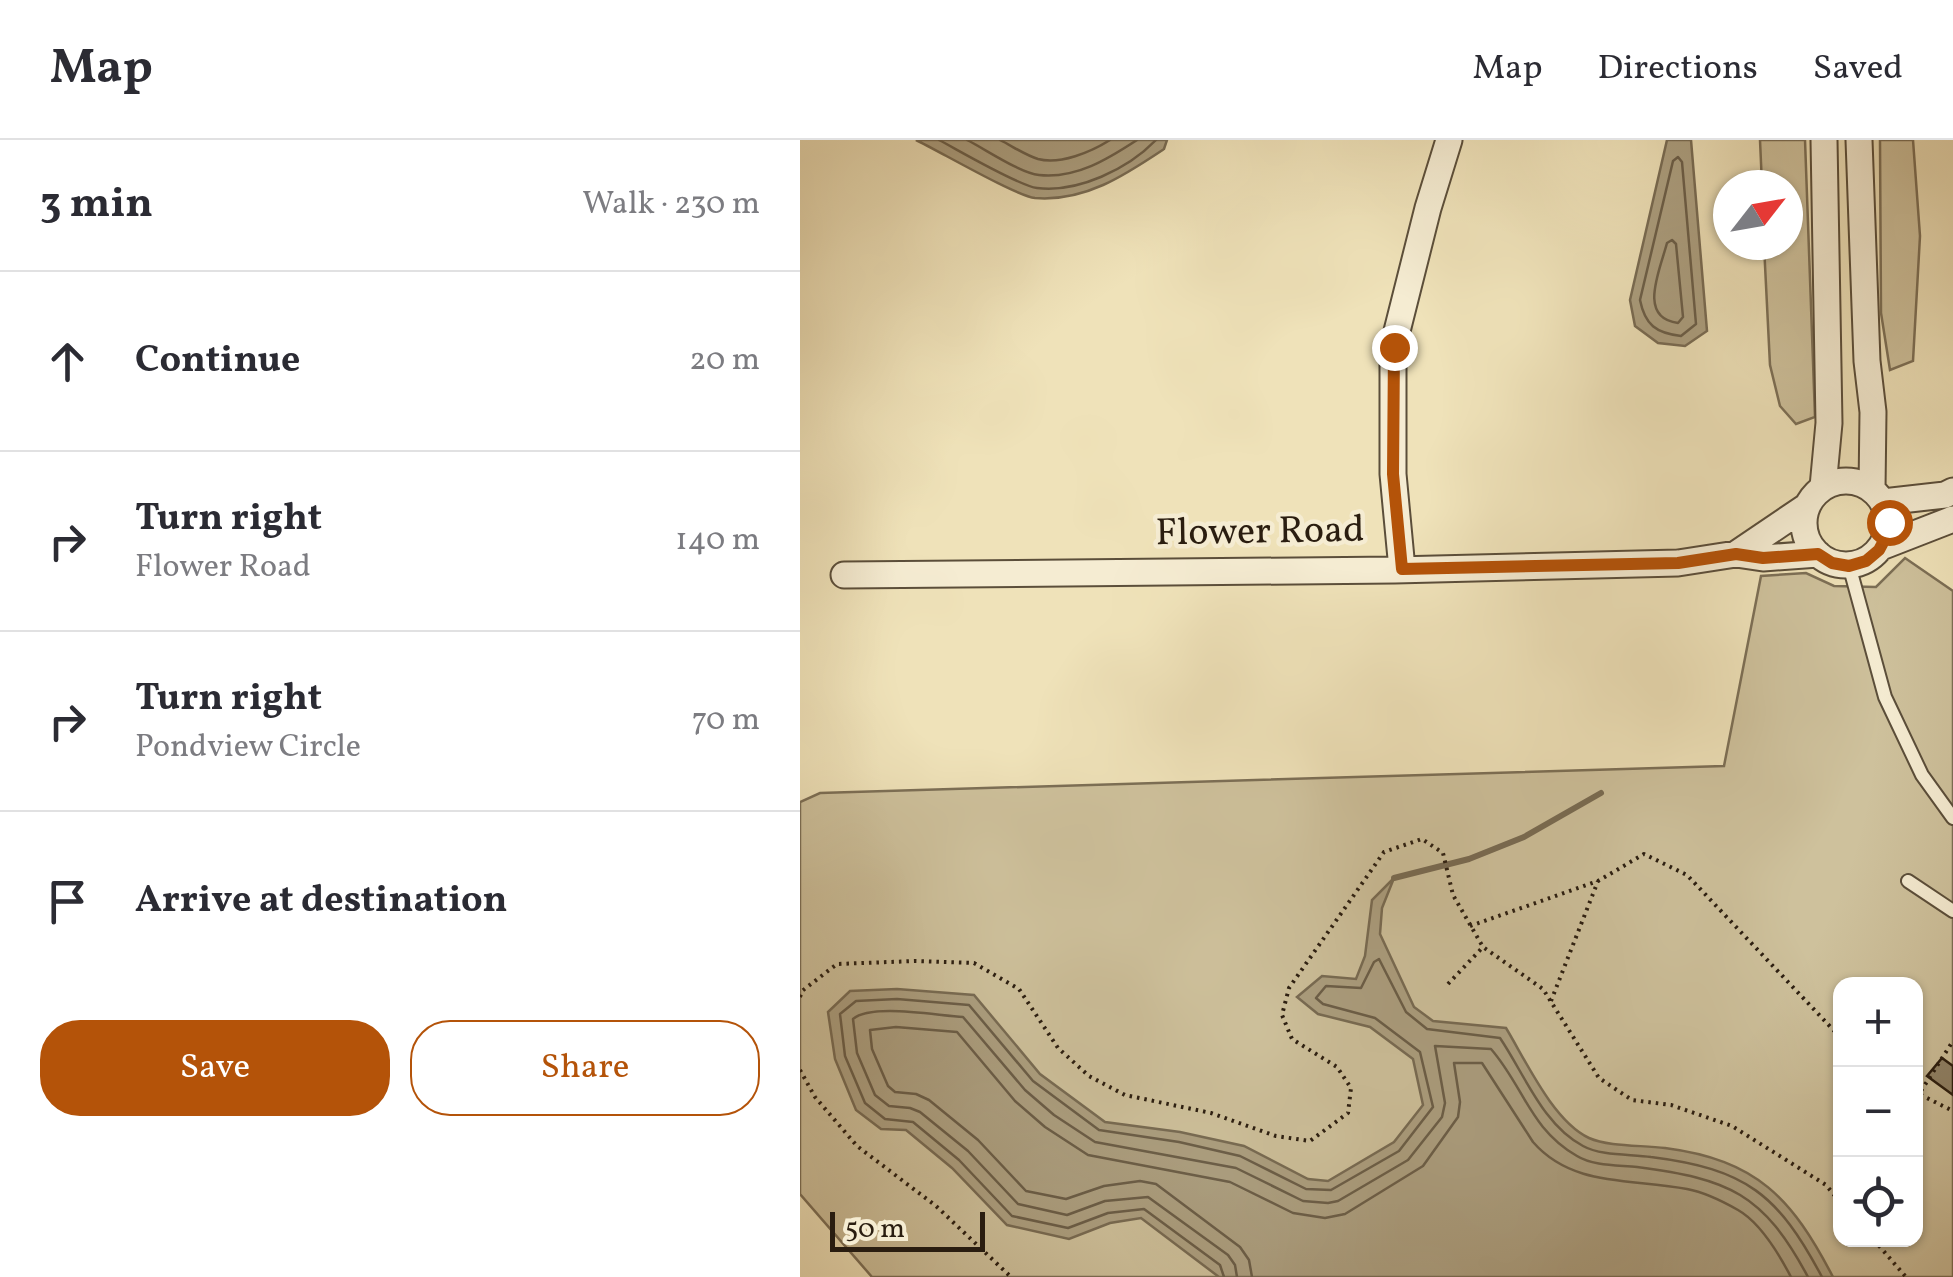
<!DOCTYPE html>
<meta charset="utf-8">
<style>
body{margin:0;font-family:Vollkorn,serif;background:#f7f7f7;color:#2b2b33}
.controls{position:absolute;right:30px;bottom:30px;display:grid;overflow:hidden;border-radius:20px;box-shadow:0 2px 8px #0004}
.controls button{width:90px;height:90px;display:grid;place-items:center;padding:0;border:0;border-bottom:2px solid #e1e1e2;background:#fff;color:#2b2b33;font:50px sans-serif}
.compass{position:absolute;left:913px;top:30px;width:90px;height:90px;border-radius:50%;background:#fff;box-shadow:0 2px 8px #0004;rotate:59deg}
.scale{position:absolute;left:30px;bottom:25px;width:155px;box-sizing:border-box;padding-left:10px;border:5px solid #2a1d10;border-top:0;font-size:28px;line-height:35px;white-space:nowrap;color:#2a1d10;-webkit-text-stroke:8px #f5ecd2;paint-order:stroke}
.stop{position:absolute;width:30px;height:30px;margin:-22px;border:8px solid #b45309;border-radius:50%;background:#fff}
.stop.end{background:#b45309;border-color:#fff;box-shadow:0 2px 10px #0008}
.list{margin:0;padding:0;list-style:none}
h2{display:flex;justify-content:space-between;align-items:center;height:130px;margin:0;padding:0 40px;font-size:42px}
h2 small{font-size:32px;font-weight:400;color:#7c7c81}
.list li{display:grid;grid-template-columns:65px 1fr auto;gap:30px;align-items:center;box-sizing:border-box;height:180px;padding:0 40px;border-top:2px solid #e1e1e2}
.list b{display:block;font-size:38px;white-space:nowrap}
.list p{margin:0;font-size:32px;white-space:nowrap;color:#7c7c81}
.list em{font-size:32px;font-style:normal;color:#7c7c81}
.actions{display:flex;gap:20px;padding:30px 40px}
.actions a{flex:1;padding:22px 0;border:2px solid #b45309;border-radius:40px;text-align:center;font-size:35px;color:#b45309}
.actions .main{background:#b45309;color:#fff}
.icon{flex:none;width:55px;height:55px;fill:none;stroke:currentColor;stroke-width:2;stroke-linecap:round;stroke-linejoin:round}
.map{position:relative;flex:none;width:1153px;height:1137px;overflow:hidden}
header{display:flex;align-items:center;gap:60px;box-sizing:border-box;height:140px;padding:0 50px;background:#fff;border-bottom:2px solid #e1e1e2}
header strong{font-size:48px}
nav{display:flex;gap:55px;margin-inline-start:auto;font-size:35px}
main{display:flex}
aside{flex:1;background:#fff}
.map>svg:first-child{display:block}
.green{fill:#cec19c;stroke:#7c6f56;stroke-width:2.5;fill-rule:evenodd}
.water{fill:#ac9f80;stroke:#786b53;stroke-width:2.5}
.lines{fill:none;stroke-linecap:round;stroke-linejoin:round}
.shore{stroke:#6b5e48;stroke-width:2.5}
.stream{stroke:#786b53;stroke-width:6}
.building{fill:#908368;stroke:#2a1d10;stroke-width:2.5}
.service-casing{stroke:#5b4e3a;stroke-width:16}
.minor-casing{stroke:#5b4e3a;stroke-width:29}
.path{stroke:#2a1d10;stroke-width:4;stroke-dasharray:2.5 5;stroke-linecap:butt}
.service{stroke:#f5ecd2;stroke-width:12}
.minor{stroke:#f5ecd2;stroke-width:25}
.route{stroke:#b45309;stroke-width:12}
.labels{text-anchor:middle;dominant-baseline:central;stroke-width:9;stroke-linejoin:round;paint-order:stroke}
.street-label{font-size:38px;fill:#2a1d10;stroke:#f5ecd2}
</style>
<header>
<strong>Map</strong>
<nav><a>Map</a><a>Directions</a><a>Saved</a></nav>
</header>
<main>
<aside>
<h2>3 min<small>Walk · 230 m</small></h2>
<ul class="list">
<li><svg class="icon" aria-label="ahead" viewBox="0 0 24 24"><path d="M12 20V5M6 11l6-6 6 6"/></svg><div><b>Continue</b></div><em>20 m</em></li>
<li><svg class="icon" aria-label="right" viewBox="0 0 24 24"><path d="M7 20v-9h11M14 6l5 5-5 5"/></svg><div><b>Turn right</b><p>Flower Road</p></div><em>140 m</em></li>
<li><svg class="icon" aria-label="right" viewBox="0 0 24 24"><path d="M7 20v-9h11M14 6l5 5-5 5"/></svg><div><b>Turn right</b><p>Pondview Circle</p></div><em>70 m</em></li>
<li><svg class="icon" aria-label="arrive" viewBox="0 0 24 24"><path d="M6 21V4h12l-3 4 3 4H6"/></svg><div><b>Arrive at destination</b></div></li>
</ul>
<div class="actions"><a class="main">Save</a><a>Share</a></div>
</aside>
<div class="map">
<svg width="1153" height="1137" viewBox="0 0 1153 1137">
<rect width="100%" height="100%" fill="#efe2b9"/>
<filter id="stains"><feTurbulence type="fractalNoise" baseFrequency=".002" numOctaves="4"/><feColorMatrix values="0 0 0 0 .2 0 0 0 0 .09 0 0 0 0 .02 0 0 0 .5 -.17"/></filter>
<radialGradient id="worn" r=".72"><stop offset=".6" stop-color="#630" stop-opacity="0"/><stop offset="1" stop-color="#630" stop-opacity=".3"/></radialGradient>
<path class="green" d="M 960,0 L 1005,0 L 1015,277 L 996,284 L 980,266 L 970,225 L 964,105 L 988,105 L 988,45 L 962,45 Z
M 1080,0 L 1113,0 L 1120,96 L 1113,221 L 1090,230 L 1081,173 Z
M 1105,418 L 1153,451 L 1153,1137 L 72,1137 L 0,1054 L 0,662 L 20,653 L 924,626 L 961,436 L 1006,433 L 1034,446 L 1076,447 ZM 1040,844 L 1116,844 L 1116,1100 L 1040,1100 Z"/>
<path class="water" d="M 116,0 L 367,0 L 364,9 C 325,35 285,62 235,58 C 216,56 139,11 116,0 Z
M 867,0 L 891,0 L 907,191 L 885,206 L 858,203 L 835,186 L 830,160 Z
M 594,738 L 582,768 L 580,794 L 614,867 L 633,881 L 706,888 C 726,921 753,981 789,998 C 809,1007 842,1005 865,1008 C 957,1020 992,1058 1033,1137 L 419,1137 L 341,1078 L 310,1083 L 269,1099 L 207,1085 L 152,1028 L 106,990 L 81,989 L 56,970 L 35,919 L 28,872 L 50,851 L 97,849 L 174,855 L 240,934 L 305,982 L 380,992 L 444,1006 L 508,1039 L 528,1041 L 594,1002 L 623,965 L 613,919 L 570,887 L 518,874 L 497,857 L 522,836 L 556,839 L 565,816 L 572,760 Z"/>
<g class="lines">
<path class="shore" d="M 139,0 C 158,10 219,46 237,48 C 278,53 328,29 356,0
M 167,0 C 185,9 220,33 239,35 C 276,39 308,19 337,0
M 200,0 C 212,6 225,15 238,19 C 260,25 291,12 310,0
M 878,17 L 882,22 L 896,184 L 881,196 C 856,193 845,185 840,160 L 873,21 Z
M 872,100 L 876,104 L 883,177 L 878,183 C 837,178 860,130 867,103 Z
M 424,1137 L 420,1125 L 344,1069 L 308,1073 L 268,1088 L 212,1076 L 159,1020 L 113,982 L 85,979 L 65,963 L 45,916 L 40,874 L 56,861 L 97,859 L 169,865 L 233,941 L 299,990 L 379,1002 L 440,1016 L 506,1049 L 531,1050 L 599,1011 L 633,967 L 620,912 L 575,878 L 523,864 L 516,858 L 526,846 L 561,848 L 574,822 L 579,819 L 606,872 L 627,889 L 700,898 C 725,935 743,985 783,1006 C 801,1016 831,1014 851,1017 C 946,1029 978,1054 1022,1137
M 437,1137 L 435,1125 L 428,1115 L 348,1057 L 305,1061 L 267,1075 L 218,1064 L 168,1011 L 120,972 L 110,968 L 89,966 L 75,955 L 57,913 L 53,879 C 72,863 138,876 163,877 L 225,950 L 254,975 L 295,1002 L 436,1028 L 503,1061 L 528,1063 L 538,1061 L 608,1020 L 642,977 L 645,963 L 635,906 L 691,909 C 724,947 730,989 777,1016 C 793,1026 818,1025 837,1027 C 929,1039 963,1053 1008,1137
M 452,1137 L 449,1120 L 440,1107 L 356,1044 L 340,1041 L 304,1046 L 266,1059 L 226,1051 L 178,1000 L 129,960 L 116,954 L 95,952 L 88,946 L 72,909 L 70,890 L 96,887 L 157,892 L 215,961 L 245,987 L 288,1015 L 430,1042 L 493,1073 L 525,1078 L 545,1074 L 623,1026 L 658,977 L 660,962 L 654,923 L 682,923 L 733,1002 C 773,1048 833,1038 887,1049 C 903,1052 924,1062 938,1070 C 961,1083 979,1114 991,1137"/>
<path class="stream" d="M 594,738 L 669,719 L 724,697 L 801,653"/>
</g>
<path class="building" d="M 1142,918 L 1153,926 L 1153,955 L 1127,936 Z"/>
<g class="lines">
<g class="service-casing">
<path id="service" d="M 1049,425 L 1085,557 L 1122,635 L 1153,678
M 1108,741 L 1153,771"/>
</g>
<g class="minor-casing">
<path id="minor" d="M 1059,0 L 1067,221 L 1073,272 L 1072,349
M1004 383a42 42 0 1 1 84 0a42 42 0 1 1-84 0Z
M 1023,347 L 1029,283 L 1024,0
M 1083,362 L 1145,355 L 1153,351
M 1081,407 L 1153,379
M 936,414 L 1007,366
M 602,429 L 593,334 L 593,207 L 628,68 L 649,0
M 44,435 L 595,430 L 878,423 L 936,414 L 963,418 L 1018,414"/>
</g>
<path class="path" d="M 670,786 L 798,741 L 844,714 L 887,735 L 1040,897
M 648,844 L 683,807
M 0,857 L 2,851 L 37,824 L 116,821 L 174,823 L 219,849 L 258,908 L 289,936 L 325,955 L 411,973 L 476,996 L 510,1001 L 548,973 L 551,948 L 537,927 L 492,899 L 482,875 L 489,848 L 584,712 L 622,699 L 643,713 L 653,755 L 683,807 L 743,849 L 799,938 L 832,960 L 871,965 L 932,986 L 1026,1045 L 1040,1062
M 751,861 L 798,741
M 0,930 L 15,957 L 57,1006 L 136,1066 L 211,1137
M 1116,952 L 1119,954 L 1153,901
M 1116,959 L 1119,954 L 1153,971
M 1074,1100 L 1106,1137"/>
<use href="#service" class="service"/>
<use href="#minor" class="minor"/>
</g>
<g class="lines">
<path class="route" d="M 594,207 L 593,334 L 602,429 L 878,423 L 936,414 L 963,418 L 1018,414 L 1032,423 L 1049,426 L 1066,421 L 1079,410 L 1087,395 L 1089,382"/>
</g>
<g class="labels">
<g class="street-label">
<text transform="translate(460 393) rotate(-1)">Flower Road</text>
</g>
</g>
<rect width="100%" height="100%" filter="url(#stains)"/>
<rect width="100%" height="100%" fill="url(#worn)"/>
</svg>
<div class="controls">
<button>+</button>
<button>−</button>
<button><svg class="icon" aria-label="locate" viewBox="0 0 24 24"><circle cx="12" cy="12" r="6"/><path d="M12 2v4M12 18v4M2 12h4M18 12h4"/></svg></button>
</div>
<svg class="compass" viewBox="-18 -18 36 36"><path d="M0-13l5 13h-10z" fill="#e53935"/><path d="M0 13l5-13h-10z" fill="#7c7c81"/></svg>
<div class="scale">50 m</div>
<div class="stop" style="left:1089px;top:382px"></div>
<div class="stop end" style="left:594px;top:207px"></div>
</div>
</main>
